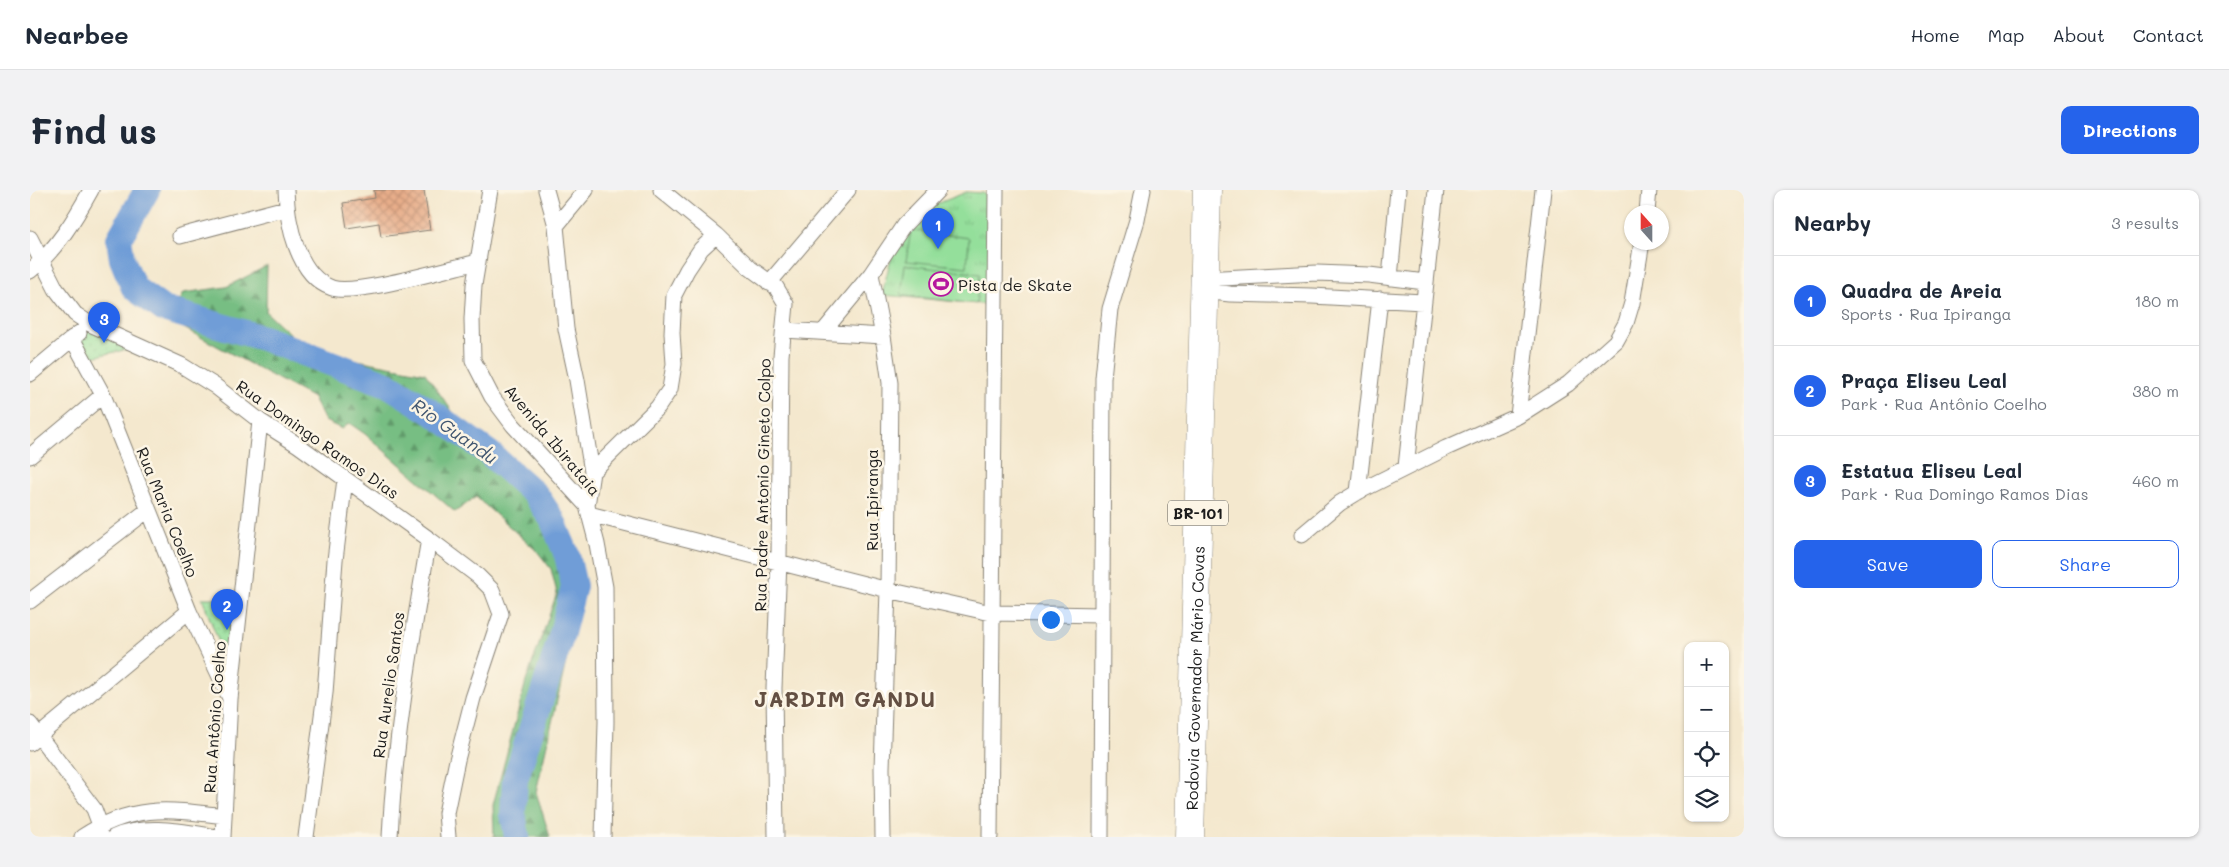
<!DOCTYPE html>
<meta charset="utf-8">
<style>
body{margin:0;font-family:Mali,sans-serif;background:#f2f2f3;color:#1f2937}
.controls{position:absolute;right:15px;bottom:15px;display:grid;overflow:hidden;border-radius:10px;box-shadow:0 1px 4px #0004}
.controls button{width:45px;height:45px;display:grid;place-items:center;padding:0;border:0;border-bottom:1px solid #e0e1e3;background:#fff;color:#1f2937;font:25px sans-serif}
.compass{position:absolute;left:1594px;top:15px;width:45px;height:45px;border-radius:50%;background:#fff;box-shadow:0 1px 4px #0004;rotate:339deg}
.you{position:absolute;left:1020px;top:429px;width:18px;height:18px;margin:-12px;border:4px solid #fff;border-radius:50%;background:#1a73e8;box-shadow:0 0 0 8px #1a73e833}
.badge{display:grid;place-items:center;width:32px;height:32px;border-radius:50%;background:#2563eb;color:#fff;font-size:16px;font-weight:700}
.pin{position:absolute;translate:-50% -41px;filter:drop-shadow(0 1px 2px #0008)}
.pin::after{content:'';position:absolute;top:26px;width:18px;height:15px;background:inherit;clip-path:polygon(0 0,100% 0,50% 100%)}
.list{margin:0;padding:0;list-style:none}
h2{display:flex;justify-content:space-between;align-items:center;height:65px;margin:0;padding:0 20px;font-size:21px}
h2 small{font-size:16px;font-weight:400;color:#747a83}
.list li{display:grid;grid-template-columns:32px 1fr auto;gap:15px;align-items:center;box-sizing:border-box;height:90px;padding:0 20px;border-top:1px solid #e0e1e3}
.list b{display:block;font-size:19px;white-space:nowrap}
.list p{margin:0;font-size:16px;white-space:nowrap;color:#747a83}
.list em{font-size:16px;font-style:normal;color:#747a83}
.actions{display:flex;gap:10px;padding:15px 20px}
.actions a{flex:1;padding:11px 0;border:1px solid #2563eb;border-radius:10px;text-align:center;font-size:18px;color:#2563eb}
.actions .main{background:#2563eb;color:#fff}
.icon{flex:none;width:28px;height:28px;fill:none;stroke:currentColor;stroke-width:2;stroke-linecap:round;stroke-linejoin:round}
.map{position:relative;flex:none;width:1714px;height:647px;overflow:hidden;border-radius:10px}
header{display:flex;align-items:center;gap:30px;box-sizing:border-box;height:70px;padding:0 25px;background:#fff;border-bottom:1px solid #e0e1e3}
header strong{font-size:24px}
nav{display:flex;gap:28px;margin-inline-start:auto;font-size:18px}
.intro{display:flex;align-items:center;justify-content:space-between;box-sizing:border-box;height:120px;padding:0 30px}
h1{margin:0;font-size:35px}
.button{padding:12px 22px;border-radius:10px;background:#2563eb;color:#fff;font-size:18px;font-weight:700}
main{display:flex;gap:30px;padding:0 30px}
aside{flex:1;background:#fff;border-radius:10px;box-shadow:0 1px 4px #0004}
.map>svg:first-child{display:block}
.grass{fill:url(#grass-tufts);stroke:#587e5c}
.forest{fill:url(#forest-firs);stroke:#4a6d50}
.park{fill:url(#park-dots);stroke:#587e5c}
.garden{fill:#94df9b;stroke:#587e5c}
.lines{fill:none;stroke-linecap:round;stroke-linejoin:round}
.river{stroke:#6f9dd7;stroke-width:26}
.building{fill:url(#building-cross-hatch)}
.street-casing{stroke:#888275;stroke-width:17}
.highway-casing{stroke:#888275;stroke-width:29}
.street{stroke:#fff;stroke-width:15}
.highway{stroke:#fff;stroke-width:28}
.labels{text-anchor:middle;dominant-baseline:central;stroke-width:5;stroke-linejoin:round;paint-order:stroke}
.shield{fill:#fcf5e5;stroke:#5f5d58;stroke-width:1}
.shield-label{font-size:15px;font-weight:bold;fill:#1c1c1c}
.poi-label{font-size:16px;fill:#1c1c1c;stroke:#fcf5e5;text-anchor:start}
.street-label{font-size:16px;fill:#1c1c1c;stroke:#fcf5e5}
.water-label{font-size:18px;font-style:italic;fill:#415670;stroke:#fcf5e5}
.district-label{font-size:21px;font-weight:bold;letter-spacing:1px;fill:#634f42;stroke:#fcf5e5}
</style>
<header>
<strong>Nearbee</strong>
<nav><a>Home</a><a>Map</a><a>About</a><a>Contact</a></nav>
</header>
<div class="intro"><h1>Find us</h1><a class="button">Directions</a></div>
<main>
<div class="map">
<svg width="1714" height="647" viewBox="0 0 1714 647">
<defs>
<pattern id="grass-tufts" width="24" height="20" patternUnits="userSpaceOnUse" patternTransform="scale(1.25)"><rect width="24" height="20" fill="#94df9b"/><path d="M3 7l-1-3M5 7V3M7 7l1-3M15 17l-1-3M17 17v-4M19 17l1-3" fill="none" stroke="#7fbf85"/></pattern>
<pattern id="forest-firs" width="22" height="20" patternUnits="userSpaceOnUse" patternTransform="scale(1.25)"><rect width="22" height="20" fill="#77be83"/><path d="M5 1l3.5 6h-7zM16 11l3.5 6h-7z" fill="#619a6a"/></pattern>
<pattern id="park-dots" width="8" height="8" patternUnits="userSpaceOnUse" patternTransform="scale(1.25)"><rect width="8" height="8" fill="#94df9b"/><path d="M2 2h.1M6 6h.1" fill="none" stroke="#7fbf85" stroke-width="1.8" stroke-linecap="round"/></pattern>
<pattern id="building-cross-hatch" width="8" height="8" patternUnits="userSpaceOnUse" patternTransform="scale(1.25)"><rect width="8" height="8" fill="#e7ad8a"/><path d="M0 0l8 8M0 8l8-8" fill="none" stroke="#c69476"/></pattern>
</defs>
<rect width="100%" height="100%" fill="#fcf5e5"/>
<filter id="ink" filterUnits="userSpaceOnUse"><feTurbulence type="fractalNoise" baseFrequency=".02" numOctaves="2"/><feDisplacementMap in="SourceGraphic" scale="10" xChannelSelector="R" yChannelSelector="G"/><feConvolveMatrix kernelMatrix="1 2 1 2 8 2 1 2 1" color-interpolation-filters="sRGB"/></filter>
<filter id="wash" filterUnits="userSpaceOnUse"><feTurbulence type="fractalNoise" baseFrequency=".0096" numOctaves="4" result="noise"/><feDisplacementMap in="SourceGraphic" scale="20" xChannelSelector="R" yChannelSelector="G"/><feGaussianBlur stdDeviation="1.12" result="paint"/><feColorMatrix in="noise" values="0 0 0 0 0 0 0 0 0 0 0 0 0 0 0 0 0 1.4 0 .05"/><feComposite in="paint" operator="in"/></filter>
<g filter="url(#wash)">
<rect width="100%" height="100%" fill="#f4e8ce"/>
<path class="grass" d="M 936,2 L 953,3 L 965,11 L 961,115 L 852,105 C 858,80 865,38 890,23 C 903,14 921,9 936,2 Z"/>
<path class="forest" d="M 237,76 L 236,122 L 263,147 L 322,169 L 395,183 L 432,235 L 479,271 L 517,308 L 536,340 L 553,398 L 506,602 L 520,647 L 464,647 L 463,615 L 496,491 L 527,403 L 521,379 L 507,361 L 446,307 L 425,322 L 335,244 L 319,233 L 312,239 L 295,231 L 283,208 L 139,130 L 153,103 L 196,97 Z"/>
<path class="park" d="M 54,139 L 112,156 L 54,169 L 48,149 Z
M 172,408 L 213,408 L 197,474 Z"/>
<path class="garden" d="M 881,40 L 939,48 L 937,77 L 876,71 Z
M 875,75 L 950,84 L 946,114 L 871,105 Z"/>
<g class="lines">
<path class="river" d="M 117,0 L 89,49 L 92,69 L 104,98 L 133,119 L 233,148 L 357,194 L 400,221 L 459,263 L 506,305 L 522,329 L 537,365 L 544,396 L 531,447 L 485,590 L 483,624 L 487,647"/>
</g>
<g id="blocks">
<path class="building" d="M 344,0 L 394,0 L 400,40 L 351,47 L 349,33 L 317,38 L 313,13 L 345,8 Z"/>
</g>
</g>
<g filter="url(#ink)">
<use href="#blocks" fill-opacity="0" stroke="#888275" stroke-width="1"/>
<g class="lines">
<g class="street-casing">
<path id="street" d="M 256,0 C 257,32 267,86 302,98 C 325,106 420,78 448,72
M 460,0 L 444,95 L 442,129 L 443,170 L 462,207 L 483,235 L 557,316 L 567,354 L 575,397 L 576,532 L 573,647
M 516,0 L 526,36 L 536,139 L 547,190 L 562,282
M 631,0 L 686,45 L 720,78 L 746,97 L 756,114 L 751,166 L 749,371 L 744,498 L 746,647
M 1617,22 L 1619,0
M 526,36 L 556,0
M 150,46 L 256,18
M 0,48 L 26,99 L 45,124 L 60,134 L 151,175 L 185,196 L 230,231 L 268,255 L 399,349 L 448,386 L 462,400 L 471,424 L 443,508 L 427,570 L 416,623 L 418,647
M 0,81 C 26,60 45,29 61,0
M 1360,88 L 1368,0
M 1174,89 L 1287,83 L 1339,85 L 1395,92
M 739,93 L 818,0
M 1174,101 L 1200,104 L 1282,106 L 1393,112
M 754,140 L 853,146
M 793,142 L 841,84
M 42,148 L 73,205 L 159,421 L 200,508
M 0,184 L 49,143
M 1488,226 L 1513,0
M 0,266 L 73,205
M 1376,277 L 1406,0
M 1328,302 L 1350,109
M 557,316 L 562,282 L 628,217 L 640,199 L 644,174 L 642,143 L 644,105 L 657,80 L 671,59 L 686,45
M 559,324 L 858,400 L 961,423 L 1071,425
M 1272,345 L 1310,313 L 1328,302 L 1416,258 L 1488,226 L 1538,194 L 1586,151 L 1596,133 L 1602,113 L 1612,52
M 0,411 L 118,320
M 0,534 L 64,619 L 70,635 L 70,645
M 0,553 L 159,421
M 52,647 C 102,614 137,619 194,626
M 84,647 C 116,633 154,642 187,647
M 193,647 L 200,509 L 230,231
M 276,647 L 295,503 L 305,370 L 315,289
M 360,647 C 365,546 382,448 399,349
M 853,647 L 852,578 L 858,400 L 860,193 L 853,146 L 841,84 L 874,35 L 908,0
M 960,647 L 966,0
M 1071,647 L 1073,188 L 1080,119 L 1107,30 L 1113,0"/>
</g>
<g class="highway-casing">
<g id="highway">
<path id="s1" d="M 1160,647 L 1177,0"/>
</g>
</g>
<use href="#street" class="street"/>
<use href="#highway" class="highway"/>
</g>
</g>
<defs>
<g id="stadium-ring" transform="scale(1.25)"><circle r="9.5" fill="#fcf5e5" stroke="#b5179e" stroke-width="1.5"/><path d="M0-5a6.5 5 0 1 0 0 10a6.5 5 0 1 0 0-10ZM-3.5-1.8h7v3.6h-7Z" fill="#b5179e"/></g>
</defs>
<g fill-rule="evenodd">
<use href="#stadium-ring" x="911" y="94"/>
</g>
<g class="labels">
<rect class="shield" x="1138" y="310.5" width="60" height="25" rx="4"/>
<g class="shield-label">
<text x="1168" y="323">BR-101</text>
</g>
<g class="poi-label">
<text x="928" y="94">Pista de Skate</text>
</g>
<g class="street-label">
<text transform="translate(288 249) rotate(35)">Rua Domingo Ramos Dias</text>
<text transform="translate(523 250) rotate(50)">Avenida Ibirataia</text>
<text transform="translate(732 295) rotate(-89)">Rua Padre Antonio Gineto Colpo</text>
<text transform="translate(841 310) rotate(-90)">Rua Ipiranga</text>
<text transform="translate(138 322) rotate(68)">Rua Maria Coelho</text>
<text stroke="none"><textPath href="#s1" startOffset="159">Rodovia Governador Mário Covas</textPath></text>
<text transform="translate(358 495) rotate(-82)">Rua Aurelio Santos</text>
<text transform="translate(184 527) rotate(-86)">Rua Antônio Coelho</text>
</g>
<g class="water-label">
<text transform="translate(425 241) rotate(35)">Rio Guandu</text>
</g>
<g class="district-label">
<text x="815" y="508">JARDIM GANDU</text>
</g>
</g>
</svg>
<div class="controls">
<button>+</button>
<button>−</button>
<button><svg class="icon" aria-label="locate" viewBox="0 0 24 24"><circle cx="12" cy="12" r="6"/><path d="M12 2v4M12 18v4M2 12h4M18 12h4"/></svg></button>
<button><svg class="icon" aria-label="layers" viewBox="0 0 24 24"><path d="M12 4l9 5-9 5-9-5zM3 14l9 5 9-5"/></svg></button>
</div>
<svg class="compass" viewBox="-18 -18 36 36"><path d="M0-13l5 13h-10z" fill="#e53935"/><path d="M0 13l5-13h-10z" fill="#747a83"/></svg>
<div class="you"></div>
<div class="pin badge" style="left:908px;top:59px">1</div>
<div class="pin badge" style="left:197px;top:440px">2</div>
<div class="pin badge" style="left:74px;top:153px">3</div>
</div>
<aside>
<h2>Nearby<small>3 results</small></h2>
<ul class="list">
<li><span class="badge">1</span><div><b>Quadra de Areia</b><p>Sports · Rua Ipiranga</p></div><em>180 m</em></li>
<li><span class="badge">2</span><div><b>Praça Eliseu Leal</b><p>Park · Rua Antônio Coelho</p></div><em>380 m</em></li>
<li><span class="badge">3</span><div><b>Estatua Eliseu Leal</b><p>Park · Rua Domingo Ramos Dias</p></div><em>460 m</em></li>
</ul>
<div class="actions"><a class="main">Save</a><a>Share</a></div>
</aside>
</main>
